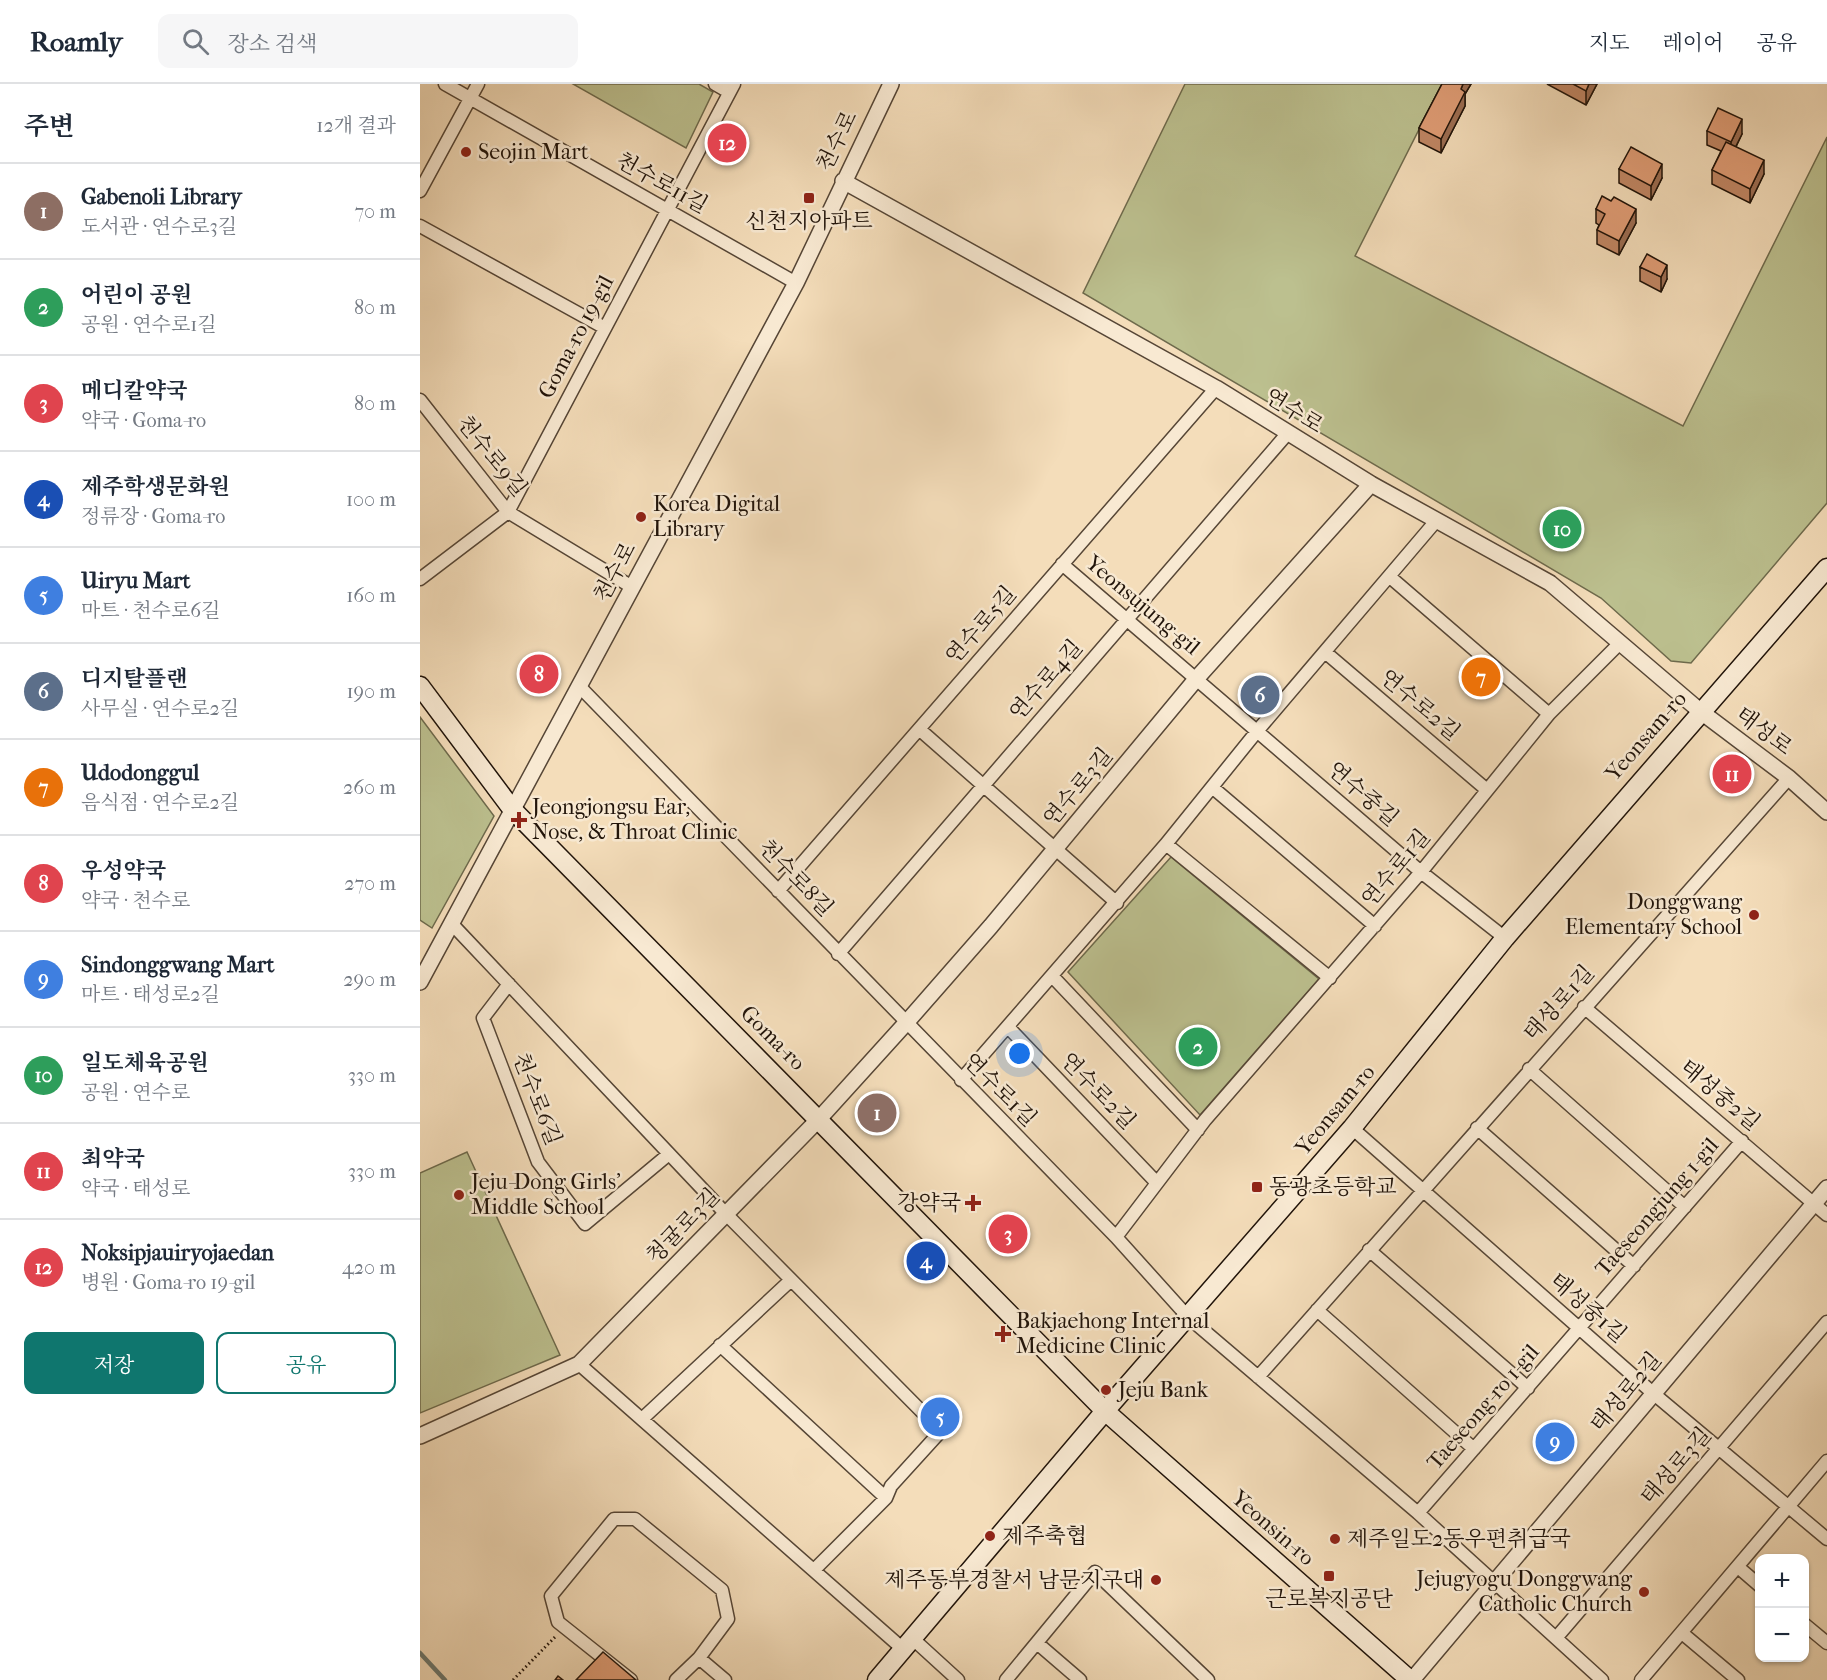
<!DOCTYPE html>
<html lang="ko">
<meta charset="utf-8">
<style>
body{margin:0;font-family:"IM FELL French Canon","Noto Serif KR",serif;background:#f6f6f7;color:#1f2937}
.controls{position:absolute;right:18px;bottom:18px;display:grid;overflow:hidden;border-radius:12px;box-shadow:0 2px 4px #0004}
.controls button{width:54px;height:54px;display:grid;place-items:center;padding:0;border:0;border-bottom:2px solid #e0e1e3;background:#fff;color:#1f2937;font:30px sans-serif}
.you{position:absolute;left:600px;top:970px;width:21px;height:21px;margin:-15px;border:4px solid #fff;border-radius:50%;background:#1a73e8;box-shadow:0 0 0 9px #1a73e833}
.badge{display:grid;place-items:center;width:39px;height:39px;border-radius:50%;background:#0f766e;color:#fff;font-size:20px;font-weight:700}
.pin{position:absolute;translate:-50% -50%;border:3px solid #fff;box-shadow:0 2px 6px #0006}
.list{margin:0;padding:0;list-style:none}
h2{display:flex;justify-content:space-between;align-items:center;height:78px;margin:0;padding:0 24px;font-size:26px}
h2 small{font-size:20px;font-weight:400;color:#747a83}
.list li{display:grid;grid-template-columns:39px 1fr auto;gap:18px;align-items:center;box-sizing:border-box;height:96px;padding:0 24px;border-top:2px solid #e0e1e3}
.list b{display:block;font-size:22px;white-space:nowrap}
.list p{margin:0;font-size:20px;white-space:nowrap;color:#747a83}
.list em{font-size:20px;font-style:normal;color:#747a83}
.actions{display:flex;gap:12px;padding:18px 24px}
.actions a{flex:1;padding:14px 0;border:2px solid #0f766e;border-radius:12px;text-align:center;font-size:21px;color:#0f766e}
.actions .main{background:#0f766e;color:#fff}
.icon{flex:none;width:33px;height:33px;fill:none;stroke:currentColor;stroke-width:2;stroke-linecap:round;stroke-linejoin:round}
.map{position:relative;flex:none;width:1407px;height:1596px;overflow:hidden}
header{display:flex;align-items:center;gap:36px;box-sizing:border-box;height:84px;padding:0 30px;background:#fff;border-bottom:2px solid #e0e1e3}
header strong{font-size:28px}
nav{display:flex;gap:33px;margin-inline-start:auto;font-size:21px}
.search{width:420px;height:54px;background:#f6f6f7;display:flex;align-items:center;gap:15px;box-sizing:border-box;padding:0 21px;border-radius:12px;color:#747a83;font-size:22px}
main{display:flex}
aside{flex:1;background:#fff}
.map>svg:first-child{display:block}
.green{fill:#bcc08f;stroke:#6e6a4c;stroke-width:1.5}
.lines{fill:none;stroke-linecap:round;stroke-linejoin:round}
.stream{stroke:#6b786f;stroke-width:4.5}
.minor-casing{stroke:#564636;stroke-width:15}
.tertiary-casing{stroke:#564636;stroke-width:18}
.secondary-casing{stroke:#21140a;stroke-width:21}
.path{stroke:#21140a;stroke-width:3;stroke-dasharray:1.5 3;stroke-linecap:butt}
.minor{stroke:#f8e9d2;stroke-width:12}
.tertiary{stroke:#f8e9d2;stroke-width:15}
.secondary{stroke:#f8e9d2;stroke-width:18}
.wall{fill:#c18765;stroke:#21140a;stroke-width:1.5}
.shaded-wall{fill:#9d6e53;stroke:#21140a;stroke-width:1.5}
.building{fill:#e09d76;stroke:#21140a;stroke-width:1.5}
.poi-dot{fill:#8f2418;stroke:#f8e9d2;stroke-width:2}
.labels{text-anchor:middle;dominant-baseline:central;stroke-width:5;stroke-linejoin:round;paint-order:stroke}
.street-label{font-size:22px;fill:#21140a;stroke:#f8e9d2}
.poi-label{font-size:22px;fill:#21140a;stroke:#f8e9d2;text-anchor:start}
</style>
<header>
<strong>Roamly</strong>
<div class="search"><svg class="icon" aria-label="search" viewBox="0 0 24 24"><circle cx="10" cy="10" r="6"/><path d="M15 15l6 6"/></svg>장소 검색</div>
<nav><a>지도</a><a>레이어</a><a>공유</a></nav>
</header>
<main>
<aside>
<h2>주변<small>12개 결과</small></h2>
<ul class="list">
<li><span class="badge" style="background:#8d6e63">1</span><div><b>Gabenoli Library</b><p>도서관 · 연수로3길</p></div><em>70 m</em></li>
<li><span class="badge" style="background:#2e9e5b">2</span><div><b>어린이 공원</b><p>공원 · 연수로1길</p></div><em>80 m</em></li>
<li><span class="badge" style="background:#e0444e">3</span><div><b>메디칼약국</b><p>약국 · Goma-ro</p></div><em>80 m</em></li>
<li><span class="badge" style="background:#1a4fb4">4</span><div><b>제주학생문화원</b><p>정류장 · Goma-ro</p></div><em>100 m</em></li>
<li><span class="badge" style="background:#3f7fe0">5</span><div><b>Uiryu Mart</b><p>마트 · 천수로6길</p></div><em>160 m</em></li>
<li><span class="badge" style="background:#5c6f8a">6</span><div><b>디지탈플랜</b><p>사무실 · 연수로2길</p></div><em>190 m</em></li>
<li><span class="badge" style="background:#e8710a">7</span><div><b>Udodonggul</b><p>음식점 · 연수로2길</p></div><em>260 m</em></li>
<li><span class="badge" style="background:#e0444e">8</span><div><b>우성약국</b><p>약국 · 천수로</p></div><em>270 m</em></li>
<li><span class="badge" style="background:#3f7fe0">9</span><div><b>Sindonggwang Mart</b><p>마트 · 태성로2길</p></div><em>290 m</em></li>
<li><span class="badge" style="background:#2e9e5b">10</span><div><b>일도체육공원</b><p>공원 · 연수로</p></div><em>330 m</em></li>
<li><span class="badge" style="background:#e0444e">11</span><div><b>최약국</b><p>약국 · 태성로</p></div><em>330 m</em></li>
<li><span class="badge" style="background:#e0444e">12</span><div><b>Noksipjauiryojaedan</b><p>병원 · Goma-ro 19-gil</p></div><em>420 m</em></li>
</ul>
<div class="actions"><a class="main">저장</a><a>공유</a></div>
</aside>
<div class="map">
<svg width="1407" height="1596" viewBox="0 0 1407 1596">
<rect width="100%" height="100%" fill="#f4ddba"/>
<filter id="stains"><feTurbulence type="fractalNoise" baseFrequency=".00333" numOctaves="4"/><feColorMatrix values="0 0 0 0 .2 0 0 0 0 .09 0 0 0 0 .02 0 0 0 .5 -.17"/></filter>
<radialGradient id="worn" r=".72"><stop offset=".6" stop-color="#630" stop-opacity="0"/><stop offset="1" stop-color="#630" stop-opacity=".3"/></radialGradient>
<path class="green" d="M 153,0 L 279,0 L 293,8 L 266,64 Z
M 765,0 L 1022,0 L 935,172 L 1263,342 L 1407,53 L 1407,419 L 1271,579 L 1251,577 L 1181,514 L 663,209 Z
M 0,633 L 74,732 L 12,844 L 0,836 Z
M 751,773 L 899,895 L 780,1031 L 648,888 Z
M 47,1068 L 140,1271 L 0,1329 L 0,1089 Z"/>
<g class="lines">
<path class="stream" d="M 0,1569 L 25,1596"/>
<g class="minor-casing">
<path id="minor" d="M 25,0 L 376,199
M 295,0 L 309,8
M 0,107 L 58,0
M 0,142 L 185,244
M 0,316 L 88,428 L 212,503
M 642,480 L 1001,788 L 1085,854
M 970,493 L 1129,630
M 0,495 L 88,428 L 314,0
M 905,568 L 1067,706
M 159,602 L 696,1153 L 768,1233 L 998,1429 L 1182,1596
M 499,645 L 697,819
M 792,703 L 955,842
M 746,760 L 838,646 L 1016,437
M 358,807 L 796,304
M 31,839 L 306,1130 L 521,1347 L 471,1402 L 466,1414 L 395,1485
M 418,870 L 867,350
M 633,893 L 778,1046
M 89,900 L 63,934 L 118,1078 L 165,1140 L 249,1070
M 1164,923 L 1407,1131
M 588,943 L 737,1099
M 1109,985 L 1265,1123
M 541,996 L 746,760 L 910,894
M 932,1044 L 1234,1310 L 1407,1455
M 1057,1044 L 1214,1182
M 696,1153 L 785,1036 L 1001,788 L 1129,630 L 1200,559
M 949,1166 L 1108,1304
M 897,1226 L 1054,1365
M 300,1261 L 466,1414
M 159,1280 L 483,1565
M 838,1293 L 1369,694
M 222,1335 L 371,1196
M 998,1429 L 1322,1057
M 1318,1483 L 1340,1502
M 1384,1540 L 1407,1559
M 1262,1549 L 1318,1596
M 492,1554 L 538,1596
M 1136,1554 L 1407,1238
M 617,1559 L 660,1596
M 279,1574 L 305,1596
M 211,1596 L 138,1538 L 131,1512 L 194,1435 L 215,1435 L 302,1506 L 308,1535 L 279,1574 L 256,1596
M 586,1596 L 675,1488 L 788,1596
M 1221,1596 L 1407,1377"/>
</g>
<g class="tertiary-casing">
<path id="tertiary" d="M 423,97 L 796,304 L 951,400 L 1130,499 L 1280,627 L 1369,694 L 1407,728
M 0,898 L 376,199 L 471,0
M 0,1352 L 159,1280 L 399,1035 L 486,939 L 571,842 L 777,594 L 951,400
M 992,1596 L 1407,1104"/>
</g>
<g class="secondary-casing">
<path id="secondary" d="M 0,602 L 92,725 L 685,1327 L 990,1596
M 457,1596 L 685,1327 L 932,1044 L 1085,854 L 1407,484"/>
</g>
<path class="path" d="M 93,1596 L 136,1552"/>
<use href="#minor" class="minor"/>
<use href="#tertiary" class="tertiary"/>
<use href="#secondary" class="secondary"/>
</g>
<path class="wall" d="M 1022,0 L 1051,0 L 1045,10 L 1045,22 L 1021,69 L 999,58 L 999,44 Z
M 1127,0 L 1177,0 L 1166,21 Z
M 1287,47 L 1322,50 L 1316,63 L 1344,90 L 1330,119 L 1292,100 L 1292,86 L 1301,67 L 1287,61 Z
M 1199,85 L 1242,94 L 1231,116 L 1199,99 Z
M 1176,125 L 1216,139 L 1199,171 L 1177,160 L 1177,146 L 1179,141 L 1176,139 Z
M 1220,183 L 1247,195 L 1241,208 L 1220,197 Z"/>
<path class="shaded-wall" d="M 1043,0 L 1051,0 L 1045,10 L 1045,22 L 1021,69 L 1021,55 Z
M 1169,0 L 1177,0 L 1166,21 L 1166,7 Z
M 1322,35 L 1322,50 L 1311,72 L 1311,58 Z
M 1344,76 L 1344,90 L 1330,119 L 1330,105 Z
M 1242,80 L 1242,94 L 1231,116 L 1231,102 Z
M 1216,125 L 1216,139 L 1199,171 L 1199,157 Z
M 1247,181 L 1247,195 L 1241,208 L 1241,193 Z"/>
<path class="building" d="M 1022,0 L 1043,0 L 1041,5 L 1045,8 L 1021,55 L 999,44 Z
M 1153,0 L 1169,0 L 1166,7 Z
M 1298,24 L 1322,35 L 1311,58 L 1287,47 Z
M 1306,58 L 1344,76 L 1330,105 L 1292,86 Z
M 1211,63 L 1242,80 L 1231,102 L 1199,85 Z
M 1182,112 L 1191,117 L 1194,113 L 1216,125 L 1199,157 L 1177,146 L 1185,130 L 1176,125 Z
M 1227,170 L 1247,181 L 1241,193 L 1220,183 Z
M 183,1568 L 216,1596 L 156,1596 Z
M 138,1592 L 143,1596 L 135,1596 Z"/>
<g class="poi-dot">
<circle cx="46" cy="68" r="6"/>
<rect x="383" y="108" width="12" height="12" rx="3"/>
<circle cx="221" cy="433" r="6"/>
<path d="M96 727h6v6h6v6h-6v6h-6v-6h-6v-6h6z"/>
<circle cx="1334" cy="831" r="6"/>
<rect x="831" y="1097" width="12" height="12" rx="3"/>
<circle cx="39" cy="1111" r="6"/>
<path d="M550 1110h6v6h6v6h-6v6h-6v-6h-6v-6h6z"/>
<path d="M580 1241h6v6h6v6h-6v6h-6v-6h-6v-6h6z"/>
<circle cx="686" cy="1306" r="6"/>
<circle cx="570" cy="1452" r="6"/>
<circle cx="915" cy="1455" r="6"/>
<rect x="903" y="1486" width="12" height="12" rx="3"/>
<circle cx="736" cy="1496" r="6"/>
<circle cx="1224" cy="1508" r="6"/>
</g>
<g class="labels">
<g class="street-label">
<text transform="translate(417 57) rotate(-64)">천수로</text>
<text transform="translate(242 99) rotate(29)">천수로11길</text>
<text transform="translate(156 253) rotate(-62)">Goma-ro 19-gil</text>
<text transform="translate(874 327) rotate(32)">연수로</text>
<text transform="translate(72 372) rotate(51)">천수로9길</text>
<text transform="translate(195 488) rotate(-62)">천수로</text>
<text transform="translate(723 521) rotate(40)">Yeonsujung-gil</text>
<text transform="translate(561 541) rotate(-49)">연수로5길</text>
<text transform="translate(626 596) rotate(-49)">연수로4길</text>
<text transform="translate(1000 621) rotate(40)">연수로2길</text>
<text transform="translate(1344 647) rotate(37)">태성로</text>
<text transform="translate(1226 652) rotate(-49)">Yeonsam-ro</text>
<text transform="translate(658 703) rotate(-50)">연수로3길</text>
<text transform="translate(943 710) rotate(41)">연수중길</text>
<text transform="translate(976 784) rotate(-50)">연수로1길</text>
<text transform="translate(376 794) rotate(46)">천수로8길</text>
<text transform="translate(1139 919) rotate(-48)">태성로1길</text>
<text transform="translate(353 954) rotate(45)">Goma-ro</text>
<text transform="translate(580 1006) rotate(45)">연수로1길</text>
<text transform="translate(678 1007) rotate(46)">연수로2길</text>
<text transform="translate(1300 1011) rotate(40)">태성중2길</text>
<text transform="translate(117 1015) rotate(69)">천수로6길</text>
<text transform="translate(915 1026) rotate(-50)">Yeonsam-ro</text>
<text transform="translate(1237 1123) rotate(-49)">Taeseongjung 1-gil</text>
<text transform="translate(263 1142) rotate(-46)">청귤로3길</text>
<text transform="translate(1168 1224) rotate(41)">태성중1길</text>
<text transform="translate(1206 1308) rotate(-50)">태성로2길</text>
<text transform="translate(1063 1323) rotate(-49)">Taeseong-ro 1-gil</text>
<text transform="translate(1256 1382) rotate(-49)">태성로3길</text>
<text transform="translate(853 1444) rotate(41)">Yeonsin-ro</text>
</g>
<g class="poi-label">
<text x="58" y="68">Seojin Mart</text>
<text x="389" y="137" text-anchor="middle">신천지아파트</text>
<text x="233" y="420">Korea Digital<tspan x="233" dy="25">Library</tspan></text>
<text x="112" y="723">Jeongjongsu Ear,<tspan x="112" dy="25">Nose, &amp; Throat Clinic</tspan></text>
<text x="1322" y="818" text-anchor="end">Donggwang<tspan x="1322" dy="25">Elementary School</tspan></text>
<text x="51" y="1098">Jeju-Dong Girls'<tspan x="51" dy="25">Middle School</tspan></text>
<text x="849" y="1103">동광초등학교</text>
<text x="541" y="1119" text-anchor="end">강약국</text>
<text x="596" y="1237">Bakjaehong Internal<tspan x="596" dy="25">Medicine Clinic</tspan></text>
<text x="698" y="1306">Jeju Bank</text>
<text x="582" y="1452">제주축협</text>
<text x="927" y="1455">제주일도2동우편취급국</text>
<text x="1212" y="1495" text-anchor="end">Jejugyogu Donggwang<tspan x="1212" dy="25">Catholic Church</tspan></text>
<text x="724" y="1496" text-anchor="end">제주동부경찰서 남문지구대</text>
<text x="909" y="1515" text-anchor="middle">근로복지공단</text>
</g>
</g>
<rect width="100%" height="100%" filter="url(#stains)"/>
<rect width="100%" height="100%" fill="url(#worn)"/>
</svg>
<div class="controls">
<button>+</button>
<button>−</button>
</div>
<div class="you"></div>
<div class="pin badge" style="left:457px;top:1029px;background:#8d6e63">1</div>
<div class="pin badge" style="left:778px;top:963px;background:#2e9e5b">2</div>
<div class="pin badge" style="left:588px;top:1150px;background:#e0444e">3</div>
<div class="pin badge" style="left:506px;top:1177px;background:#1a4fb4">4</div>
<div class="pin badge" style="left:520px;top:1333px;background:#3f7fe0">5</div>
<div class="pin badge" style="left:840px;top:611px;background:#5c6f8a">6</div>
<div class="pin badge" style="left:1061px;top:593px;background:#e8710a">7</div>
<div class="pin badge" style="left:119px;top:590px;background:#e0444e">8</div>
<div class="pin badge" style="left:1135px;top:1358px;background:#3f7fe0">9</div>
<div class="pin badge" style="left:1142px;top:445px;background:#2e9e5b">10</div>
<div class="pin badge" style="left:1312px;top:690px;background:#e0444e">11</div>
<div class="pin badge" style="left:307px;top:59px;background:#e0444e">12</div>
</div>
</main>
